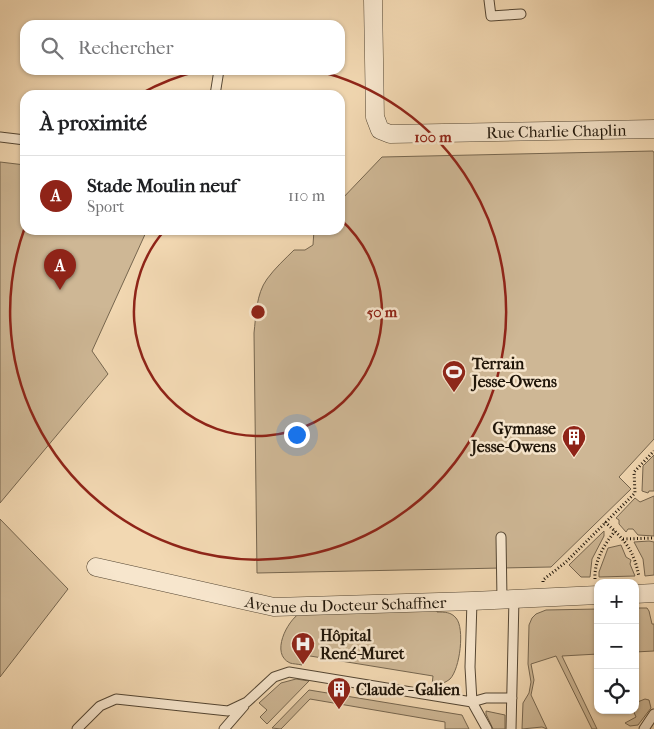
<!DOCTYPE html>
<html lang="fr">
<meta charset="utf-8">
<style>
body{margin:0;font-family:"IM FELL French Canon",serif;background:#f2f2f2;color:#202124}
.controls{position:absolute;right:15px;bottom:15px;display:grid;overflow:hidden;border-radius:10px;box-shadow:0 1px 4px #0004}
.controls button{width:45px;height:45px;display:grid;place-items:center;padding:0;border:0;border-bottom:1px solid #e0e0e0;background:#fff;color:#202124;font:25px sans-serif}
.you{position:absolute;left:296px;top:434px;width:18px;height:18px;margin:-12px;border:4px solid #fff;border-radius:50%;background:#1a73e8;box-shadow:0 0 0 8px #1a73e833}
.badge{display:grid;place-items:center;width:32px;height:32px;border-radius:50%;background:#8f2418;color:#fff;font-size:16px;font-weight:700}
.pin{position:absolute;translate:-50% -41px;filter:drop-shadow(0 1px 2px #0008)}
.pin::after{content:'';position:absolute;top:26px;width:18px;height:15px;background:inherit;clip-path:polygon(0 0,100% 0,50% 100%)}
.list{margin:0;padding:0;list-style:none}
h2{display:flex;justify-content:space-between;align-items:center;height:65px;margin:0;padding:0 20px;font-size:21px}
h2 small{font-size:16px;font-weight:400;color:#757577}
.list li{display:grid;grid-template-columns:32px 1fr auto;gap:15px;align-items:center;box-sizing:border-box;height:80px;padding:0 20px;border-top:1px solid #e0e0e0}
.list b{display:block;font-size:19px;white-space:nowrap}
.list p{margin:0;font-size:16px;white-space:nowrap;color:#757577}
.list em{font-size:16px;font-style:normal;color:#757577}
.icon{flex:none;width:28px;height:28px;fill:none;stroke:currentColor;stroke-width:2;stroke-linecap:round;stroke-linejoin:round}
.map{position:relative;flex:none;width:654px;height:729px;overflow:hidden}
.search{position:absolute;background:#fff;box-shadow:0 1px 4px #0004;left:20px;top:20px;width:325px;height:55px;display:flex;align-items:center;gap:12px;box-sizing:border-box;padding:0 18px;border-radius:15px;color:#757577;font-size:19px}
.panel{position:absolute;background:#fff;box-shadow:0 1px 4px #0004;left:20px;top:90px;width:325px;height:145px;border-radius:15px}
.map>svg:first-child{display:block}
.green{fill:#ceb795;stroke:#76664f}
.lines{fill:none;stroke-linecap:round;stroke-linejoin:round}
.lane-casing{stroke:#544633;stroke-width:11}
.street-casing{stroke:#544633;stroke-width:19}
.path{stroke:#1f1509;stroke-width:3;stroke-dasharray:1 2.5;stroke-linecap:butt}
.lane{stroke:#f7e6cd;stroke-width:9}
.street{stroke:#f7e6cd;stroke-width:18}
.ring{fill:none;stroke:#8f2418;stroke-width:2.5}
.labels{text-anchor:middle;dominant-baseline:central;stroke-width:5;stroke-linejoin:round;paint-order:stroke}
.street-label{font-size:16px;fill:#1f1509;stroke:#f7e6cd}
.poi-label{font-size:16px;font-weight:bold;fill:#1f1509;stroke:#f7e6cd;text-anchor:start}
.centre{fill:#8f2418;stroke:#f7e6cd;stroke-width:2.5}
.ring-label{font-size:15px;text-anchor:middle;font-weight:bold;fill:#8f2418;stroke:#f7e6cd;stroke-width:5;stroke-linejoin:round;paint-order:stroke}
</style>
<div class="map">
<svg width="654" height="729" viewBox="0 0 654 729">
<rect width="100%" height="100%" fill="#f2d8b2"/>
<filter id="stains"><feTurbulence type="fractalNoise" baseFrequency=".004" numOctaves="4"/><feColorMatrix values="0 0 0 0 .2 0 0 0 0 .09 0 0 0 0 .02 0 0 0 .5 -.17"/></filter>
<radialGradient id="worn" r=".72"><stop offset=".6" stop-color="#630" stop-opacity="0"/><stop offset="1" stop-color="#630" stop-opacity=".3"/></radialGradient>
<path class="green" d="M 653,151 L 654,153 L 654,439 L 619,477 L 631,489 L 551,567 L 257,573 L 254,333 C 256,316 256,294 267,279 C 275,268 285,259 294,250 L 305,250 L 313,245 L 314,230 L 340,230 L 340,201 L 382,157 Z
M 0,162 L 25,165 L 25,230 L 147,230 L 92,351 L 108,374 L 0,503 Z
M 654,455 L 654,491 L 649,491 L 648,493 L 642,491 L 643,466 Z
M 654,496 L 654,536 L 638,535 L 633,529 L 628,529 L 626,532 L 619,524 L 619,520 L 616,518 L 635,498 L 640,502 Z
M 0,519 L 68,589 L 0,677 Z
M 604,531 L 604,536 L 592,559 L 590,577 L 581,577 L 569,565 Z
M 649,541 L 654,542 L 654,575 L 645,576 L 643,559 L 634,542 Z
M 621,545 L 626,557 L 631,560 L 630,564 L 635,576 L 599,577 L 599,572 L 608,548 Z
M 437,608 L 437,612 C 445,612 451,612 456,618 C 465,628 460,669 450,679 C 445,683 439,685 432,685 L 433,676 L 304,655 L 302,665 C 298,664 293,664 290,663 C 270,654 287,621 300,613 Z
M 635,608 L 647,608 L 649,611 L 652,624 L 654,624 L 654,651 L 635,652 Z
M 598,609 L 598,654 L 562,656 L 597,729 L 592,729 L 556,656 L 531,664 L 534,680 L 531,695 L 547,729 L 542,727 L 522,729 L 523,703 L 529,693 L 531,682 L 528,664 L 529,625 L 532,618 L 536,614 L 546,610 Z
M 296,679 L 309,681 L 267,724 L 260,717 L 267,710 L 259,703 L 281,683 Z
M 309,690 L 462,715 L 469,729 L 445,729 L 445,722 L 310,699 L 281,729 L 272,728 Z
M 645,699 L 649,700 L 651,708 L 638,725 L 630,726 L 625,723 L 636,717 L 633,710 L 635,710 L 635,703 Z
M 486,711 L 505,715 L 505,729 L 493,729 L 486,714 Z"/>
<g class="lines">
<g class="lane-casing">
<path id="lane" d="M 489,0 L 491,16 L 521,14
M 215,95 L 219,70
M 0,137 L 25,140
M 501,537 L 502,599
M 472,601 L 470,667 L 472,702 L 487,729
M 77,729 L 100,706 L 116,699 L 228,711 L 247,702 L 274,677 L 289,672 L 472,702 L 486,698 L 512,698
M 224,729 L 244,706
M 511,729 L 514,598
M 644,729 L 654,714"/>
</g>
<g class="street-casing">
<g id="street">
<path id="s1" d="M 373,0 L 375,117 L 380,130 L 390,134 L 654,129"/>
<path id="s2" d="M 96,567 L 274,607 L 472,601 L 598,595"/>
<path d="M 635,594 L 654,593"/>
</g>
</g>
<path class="path" d="M 605,522 C 625,540 634,550 639,577
M 623,539 L 654,538
M 595,579 C 594,561 604,545 615,531
M 543,582 L 543,580 L 566,562 L 635,493 L 634,472 L 654,451"/>
<use href="#lane" class="lane"/>
<use href="#street" class="street"/>
</g>
<g class="ring">
<path d="M340 219A124 124 0 1 1 164 231"/>
<path d="M140 94A248 248 0 0 1 202 70M314 70A248 248 0 1 1 25 227"/>
</g>
<defs>
<g id="stadium-pin" transform="scale(1.25)"><path d="M0 17L-7.5 6A9.5 9.5 0 1 1 7.5 6Z" fill="#8f2418" stroke="#f7e6cd"/><path d="M0-5a6.5 5 0 1 0 0 10a6.5 5 0 1 0 0-10ZM-3.5-1.8h7v3.6h-7Z" fill="#fff"/></g>
<g id="building-pin" transform="scale(1.25)"><path d="M0 17L-7.5 6A9.5 9.5 0 1 1 7.5 6Z" fill="#8f2418" stroke="#f7e6cd"/><path d="M-4-6H4V6H1V3H-1V6H-4ZM-2.5-4.3h1.7v1.8h-1.7ZM.8-4.3h1.7v1.8H.8ZM-2.5-1h1.7V.8h-1.7ZM.8-1h1.7V.8H.8Z" fill="#fff"/></g>
<g id="hospital-pin" transform="scale(1.25)"><path d="M0 17L-7.5 6A9.5 9.5 0 1 1 7.5 6Z" fill="#8f2418" stroke="#f7e6cd"/><path d="M-5-5h3v3.5h4V-5h3V5h-3V1.5h-4V5h-3Z" fill="#fff"/></g>
</defs>
<g fill-rule="evenodd">
<use href="#stadium-pin" x="454" y="372"/>
<use href="#building-pin" x="574" y="437"/>
<use href="#hospital-pin" x="303" y="644"/>
<use href="#building-pin" x="339" y="689"/>
</g>
<g class="labels">
<g class="street-label">
<text stroke="none"><textPath href="#s1" startOffset="308">Rue Charlie Chaplin</textPath></text>
<text stroke="none"><textPath href="#s2" startOffset="254">Avenue du Docteur Schaffner</textPath></text>
</g>
<g class="poi-label">
<text x="472" y="363">Terrain<tspan x="472" dy="18">Jesse-Owens</tspan></text>
<text x="556" y="428" text-anchor="end">Gymnase<tspan x="556" dy="18">Jesse-Owens</tspan></text>
<text x="320" y="635">Hôpital<tspan x="320" dy="18">René-Muret</tspan></text>
<text x="356" y="689">Claude - Galien</text>
</g>
</g>
<circle cx="258" cy="312" r="8" class="centre"/>
<g class="ring-label">
<text x="433" y="142">100 m</text>
<text x="382" y="317">50 m</text>
</g>
<rect width="100%" height="100%" filter="url(#stains)"/>
<rect width="100%" height="100%" fill="url(#worn)"/>
</svg>
<div class="controls">
<button>+</button>
<button>−</button>
<button><svg class="icon" aria-label="locate" viewBox="0 0 24 24"><circle cx="12" cy="12" r="6"/><path d="M12 2v4M12 18v4M2 12h4M18 12h4"/></svg></button>
</div>
<div class="you"></div>
<div class="pin badge" style="left:60px;top:290px">A</div>
<div class="search"><svg class="icon" aria-label="search" viewBox="0 0 24 24"><circle cx="10" cy="10" r="6"/><path d="M15 15l6 6"/></svg>Rechercher</div>
<section class="panel">
<h2>À proximité<small></small></h2>
<ul class="list">
<li><span class="badge">A</span><div><b>Stade Moulin neuf</b><p>Sport</p></div><em>110 m</em></li>
</ul>
</section>
</div>
